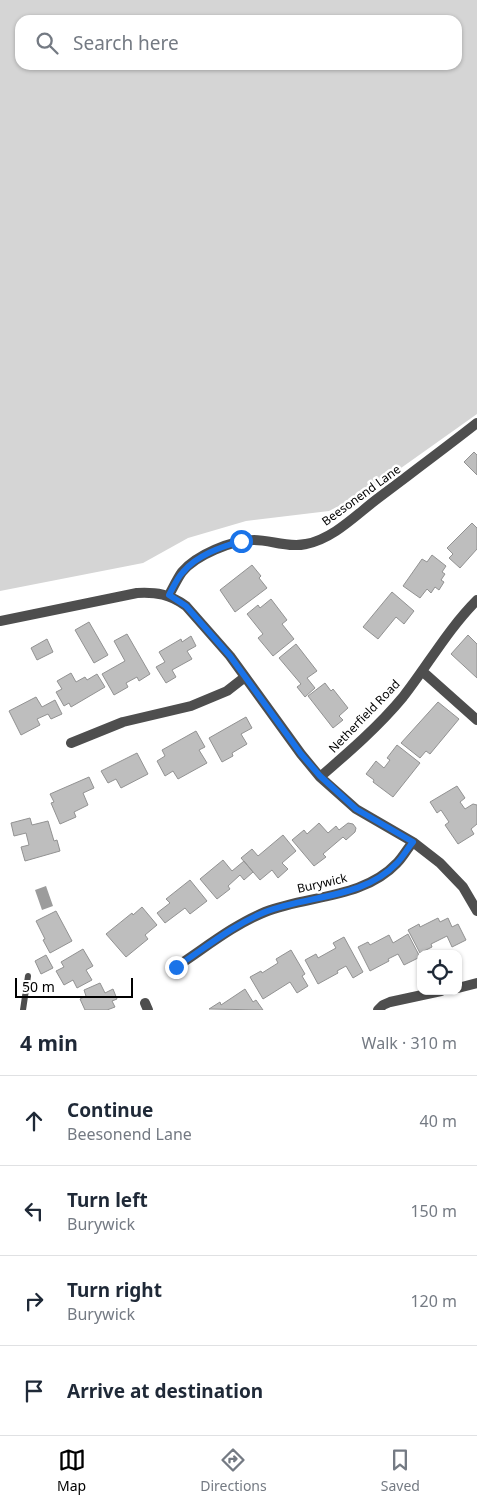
<!DOCTYPE html>
<meta charset="utf-8">
<style>
body{margin:0;font-family:"Noto Sans",sans-serif;background:#f2f2f3;color:#1f2937}
.controls{position:absolute;right:15px;bottom:15px;display:grid;overflow:hidden;border-radius:10px;box-shadow:0 1px 4px #0004}
.controls button{width:45px;height:45px;display:grid;place-items:center;padding:0;border:0;border-bottom:1px solid #e0e1e3;background:#fff;color:#1f2937;font:25px sans-serif}
.scale{position:absolute;left:15px;bottom:12px;width:118px;box-sizing:border-box;padding-left:5px;border:2px solid #000;border-top:0;font-size:14px;line-height:18px;white-space:nowrap;color:#000;-webkit-text-stroke:4px #fff;paint-order:stroke}
.stop{position:absolute;width:15px;height:15px;margin:-11px;border:4px solid #1a73e8;border-radius:50%;background:#fff}
.stop.end{background:#1a73e8;border-color:#fff;box-shadow:0 1px 5px #0008}
.list{margin:0;padding:0;list-style:none}
h2{display:flex;justify-content:space-between;align-items:center;height:65px;margin:0;padding:0 20px;font-size:21px}
h2 small{font-size:16px;font-weight:400;color:#747a83}
.list li{display:grid;grid-template-columns:32px 1fr auto;gap:15px;align-items:center;box-sizing:border-box;height:90px;padding:0 20px;border-top:1px solid #e0e1e3}
.list b{display:block;font-size:19px;white-space:nowrap}
.list p{margin:0;font-size:16px;white-space:nowrap;color:#747a83}
.list em{font-size:16px;font-style:normal;color:#747a83}
.icon{flex:none;width:28px;height:28px;fill:none;stroke:currentColor;stroke-width:2;stroke-linecap:round;stroke-linejoin:round}
.map{position:relative;flex:none;width:477px;height:1010px;overflow:hidden}
.search{position:absolute;background:#fff;box-shadow:0 1px 4px #0004;left:15px;right:15px;top:15px;height:55px;display:flex;align-items:center;gap:12px;box-sizing:border-box;padding:0 18px;border-radius:15px;color:#747a83;font-size:19px}
.sheet{height:425px;background:#fff}
nav{display:flex;justify-content:space-around;align-items:center;box-sizing:border-box;height:70px;border-top:1px solid #e0e1e3;background:#fff;font-size:14px;color:#747a83}
nav a{display:grid;justify-items:center;gap:2px}
nav .on{color:#000}
.map>svg:first-child{display:block}
.green{fill:#d5d5d5;fill-rule:evenodd}
.water{fill:#9c9c9c}
.building{fill:#bebebe;stroke:#929292}
.lines{fill:none;stroke-linecap:round;stroke-linejoin:round}
.lane{stroke:#4e4e4e;stroke-width:6}
.street{stroke:#4e4e4e;stroke-width:10}
.route{stroke:#1a73e8;stroke-width:6}
.labels{text-anchor:middle;dominant-baseline:central;stroke-width:5;stroke-linejoin:round;paint-order:stroke}
.street-label{font-size:12px;fill:#000;stroke:#fff}
</style>
<div class="map">
<svg width="477" height="1010" viewBox="0 0 477 1010">
<rect width="100%" height="100%" fill="#fff"/>
<path class="green" d="M 0,0 L 477,0 L 477,414 L 370,490 L 329,511 L 246,521 L 188,538 L 143,563 L 0,591 ZM 20,20 L 457,20 L 457,65 L 20,65 Z"/>
<path class="water" d="M 46,886 L 53,906 L 42,910 L 35,890 Z"/>
<path class="building" d="M 474,452 L 477,455 L 477,475 L 464,462 Z
M 472,523 L 477,528 L 477,549 L 460,568 L 449,558 L 453,554 L 447,548 Z
M 432,555 L 446,566 L 442,572 L 445,574 L 441,580 L 444,582 L 439,590 L 435,587 L 431,593 L 427,589 L 420,598 L 403,586 L 422,559 L 427,562 Z
M 252,565 L 261,576 L 259,578 L 267,588 L 235,612 L 220,590 Z
M 392,592 L 414,611 L 404,624 L 396,617 L 378,639 L 363,627 Z
M 271,599 L 287,620 L 282,624 L 294,639 L 273,656 L 258,638 L 263,634 L 247,614 L 258,605 L 260,608 Z
M 89,622 L 108,655 L 94,663 L 75,630 Z
M 127,634 L 150,674 L 139,681 L 137,677 L 126,683 L 128,687 L 114,695 L 102,674 L 125,661 L 114,641 Z
M 468,635 L 477,644 L 477,678 L 451,654 Z
M 191,636 L 196,646 L 187,651 L 192,659 L 172,670 L 176,677 L 166,683 L 156,667 L 165,662 L 159,652 L 181,639 L 182,642 Z
M 47,639 L 53,652 L 37,660 L 31,648 Z
M 296,644 L 317,671 L 307,678 L 315,688 L 305,697 L 297,687 L 301,684 L 279,658 Z
M 71,673 L 76,682 L 85,677 L 87,680 L 97,674 L 105,687 L 71,707 L 69,703 L 64,706 L 56,692 L 62,689 L 57,681 Z
M 325,683 L 331,691 L 333,689 L 348,708 L 339,716 L 343,720 L 333,728 L 308,696 Z
M 36,697 L 42,707 L 55,700 L 62,714 L 51,719 L 48,714 L 37,719 L 40,725 L 21,735 L 9,711 Z
M 438,702 L 459,719 L 430,754 L 426,751 L 420,758 L 401,743 Z
M 246,717 L 252,728 L 241,734 L 247,744 L 232,753 L 233,756 L 222,762 L 209,738 Z
M 196,731 L 205,747 L 199,750 L 207,763 L 178,779 L 173,771 L 165,776 L 157,761 L 165,756 L 162,750 Z
M 397,745 L 420,763 L 393,797 L 373,782 L 374,780 L 366,774 L 376,761 L 384,768 L 390,760 L 387,758 Z
M 137,753 L 148,774 L 121,788 L 116,779 L 108,783 L 101,771 Z
M 89,777 L 94,788 L 83,793 L 88,805 L 74,812 L 76,817 L 60,824 L 51,803 L 54,802 L 50,794 Z
M 457,786 L 465,798 L 460,802 L 465,809 L 473,804 L 477,805 L 477,824 L 471,829 L 474,834 L 458,844 L 445,825 L 449,822 L 441,810 L 437,813 L 430,802 Z
M 30,818 L 32,825 L 48,821 L 54,841 L 57,840 L 60,851 L 25,861 L 21,847 L 29,845 L 26,833 L 14,836 L 11,823 Z
M 319,823 L 328,833 L 336,826 L 339,830 L 348,823 L 353,824 L 356,828 L 355,832 L 346,840 L 343,837 L 323,854 L 326,857 L 314,866 L 292,840 L 304,830 L 307,834 Z
M 283,835 L 296,851 L 282,863 L 288,869 L 278,878 L 272,870 L 260,880 L 241,858 L 252,849 L 258,856 Z
M 223,860 L 232,871 L 244,861 L 253,872 L 244,880 L 240,875 L 228,886 L 230,889 L 217,899 L 200,879 Z
M 190,880 L 207,901 L 190,914 L 185,908 L 165,923 L 157,913 L 170,903 L 166,899 Z
M 142,907 L 157,925 L 145,935 L 148,939 L 126,957 L 106,934 L 132,913 L 133,915 Z
M 56,911 L 72,941 L 50,953 L 43,940 L 45,939 L 36,921 Z
M 438,918 L 440,922 L 448,918 L 452,927 L 458,924 L 466,940 L 452,947 L 447,936 L 431,944 L 432,947 L 420,953 L 408,930 L 419,924 L 420,927 Z
M 408,934 L 420,957 L 404,965 L 398,954 L 388,959 L 389,961 L 370,971 L 358,947 L 368,942 L 370,945 L 389,935 L 393,943 Z
M 344,937 L 363,972 L 353,978 L 346,966 L 337,971 L 338,973 L 318,984 L 305,960 L 316,954 L 318,958 L 336,948 L 333,943 Z
M 83,949 L 93,966 L 86,970 L 92,980 L 77,988 L 73,980 L 64,985 L 56,971 L 64,967 L 61,962 Z
M 291,950 L 305,974 L 302,976 L 308,986 L 297,993 L 290,982 L 263,999 L 250,977 L 261,971 L 262,973 L 278,963 L 276,959 Z
M 46,955 L 53,968 L 41,974 L 35,961 Z
M 100,983 L 105,993 L 113,989 L 117,999 L 112,1001 L 115,1007 L 107,1010 L 85,1010 L 80,999 L 86,996 L 84,990 Z
M 245,989 L 253,1002 L 256,1000 L 263,1010 L 209,1009 L 220,1002 L 221,1005 Z"/>
<g class="lines">
<path class="lane" d="M 23,1010 L 28,976"/>
<path class="street" d="M 169,595 C 173,588 177,579 182,572 C 196,555 232,540 254,540 C 271,540 288,548 306,544 C 333,539 356,515 377,499 C 410,474 444,449 477,423
M 0,621 L 137,593 C 156,592 170,594 186,606 L 230,656 L 301,754 L 320,777 L 356,809 L 413,842 L 440,863 L 463,887 L 477,911
M 422,671 L 477,720
M 71,743 L 123,722 L 191,706 L 227,691 L 245,677
M 320,777 C 349,752 379,726 403,697 C 428,665 448,629 477,600
M 176,967 C 205,948 233,925 265,912 C 308,895 363,899 397,863 C 403,857 407,849 413,842
M 458,988 L 477,983
M 145,1003 L 148,1010
M 378,1010 L 383,1005 L 390,1002 L 441,991"/>
</g>
<g class="lines">
<path class="route" d="M 176,967 C 205,948 233,925 265,912 C 308,895 363,899 397,863 C 403,857 407,849 413,842 L 356,809 L 320,776 L 301,754 L 230,656 L 186,606 L 169,595 C 173,588 177,578 183,572 C 197,555 221,547 241,541"/>
</g>
<g class="labels">
<g class="street-label">
<text transform="translate(361 495) rotate(-36)">Beesonend Lane</text>
<text transform="translate(364 716) rotate(-46)">Netherfield Road</text>
<text transform="translate(322 883) rotate(-13)">Burywick</text>
</g>
</g>
</svg>
<div class="controls">
<button><svg class="icon" aria-label="locate" viewBox="0 0 24 24"><circle cx="12" cy="12" r="6"/><path d="M12 2v4M12 18v4M2 12h4M18 12h4"/></svg></button>
</div>
<div class="scale">50 m</div>
<div class="stop" style="left:241px;top:541px"></div>
<div class="stop end" style="left:176px;top:967px"></div>
<div class="search"><svg class="icon" aria-label="search" viewBox="0 0 24 24"><circle cx="10" cy="10" r="6"/><path d="M15 15l6 6"/></svg>Search here</div>
</div>
<section class="sheet">
<h2>4 min<small>Walk · 310 m</small></h2>
<ul class="list">
<li><svg class="icon" aria-label="ahead" viewBox="0 0 24 24"><path d="M12 20V5M6 11l6-6 6 6"/></svg><div><b>Continue</b><p>Beesonend Lane</p></div><em>40 m</em></li>
<li><svg class="icon" aria-label="left" viewBox="0 0 24 24"><path d="M17 20v-9H6M10 6l-5 5 5 5"/></svg><div><b>Turn left</b><p>Burywick</p></div><em>150 m</em></li>
<li><svg class="icon" aria-label="right" viewBox="0 0 24 24"><path d="M7 20v-9h11M14 6l5 5-5 5"/></svg><div><b>Turn right</b><p>Burywick</p></div><em>120 m</em></li>
<li><svg class="icon" aria-label="arrive" viewBox="0 0 24 24"><path d="M6 21V4h12l-3 4 3 4H6"/></svg><div><b>Arrive at destination</b></div></li>
</ul>
</section>
<nav>
<a class="on"><svg class="icon" aria-label="map" viewBox="0 0 24 24"><path d="M3 6l6-2 6 2 6-2v14l-6 2-6-2-6 2zM9 4v14M15 6v14"/></svg>Map</a>
<a><svg class="icon" aria-label="directions" viewBox="0 0 24 24"><path d="M12 3l9 9-9 9-9-9zM9 14v-3h6M13 9l2 2-2 2"/></svg>Directions</a>
<a><svg class="icon" aria-label="saved" viewBox="0 0 24 24"><path d="M7 4h10v16l-5-4-5 4z"/></svg>Saved</a>
</nav>
